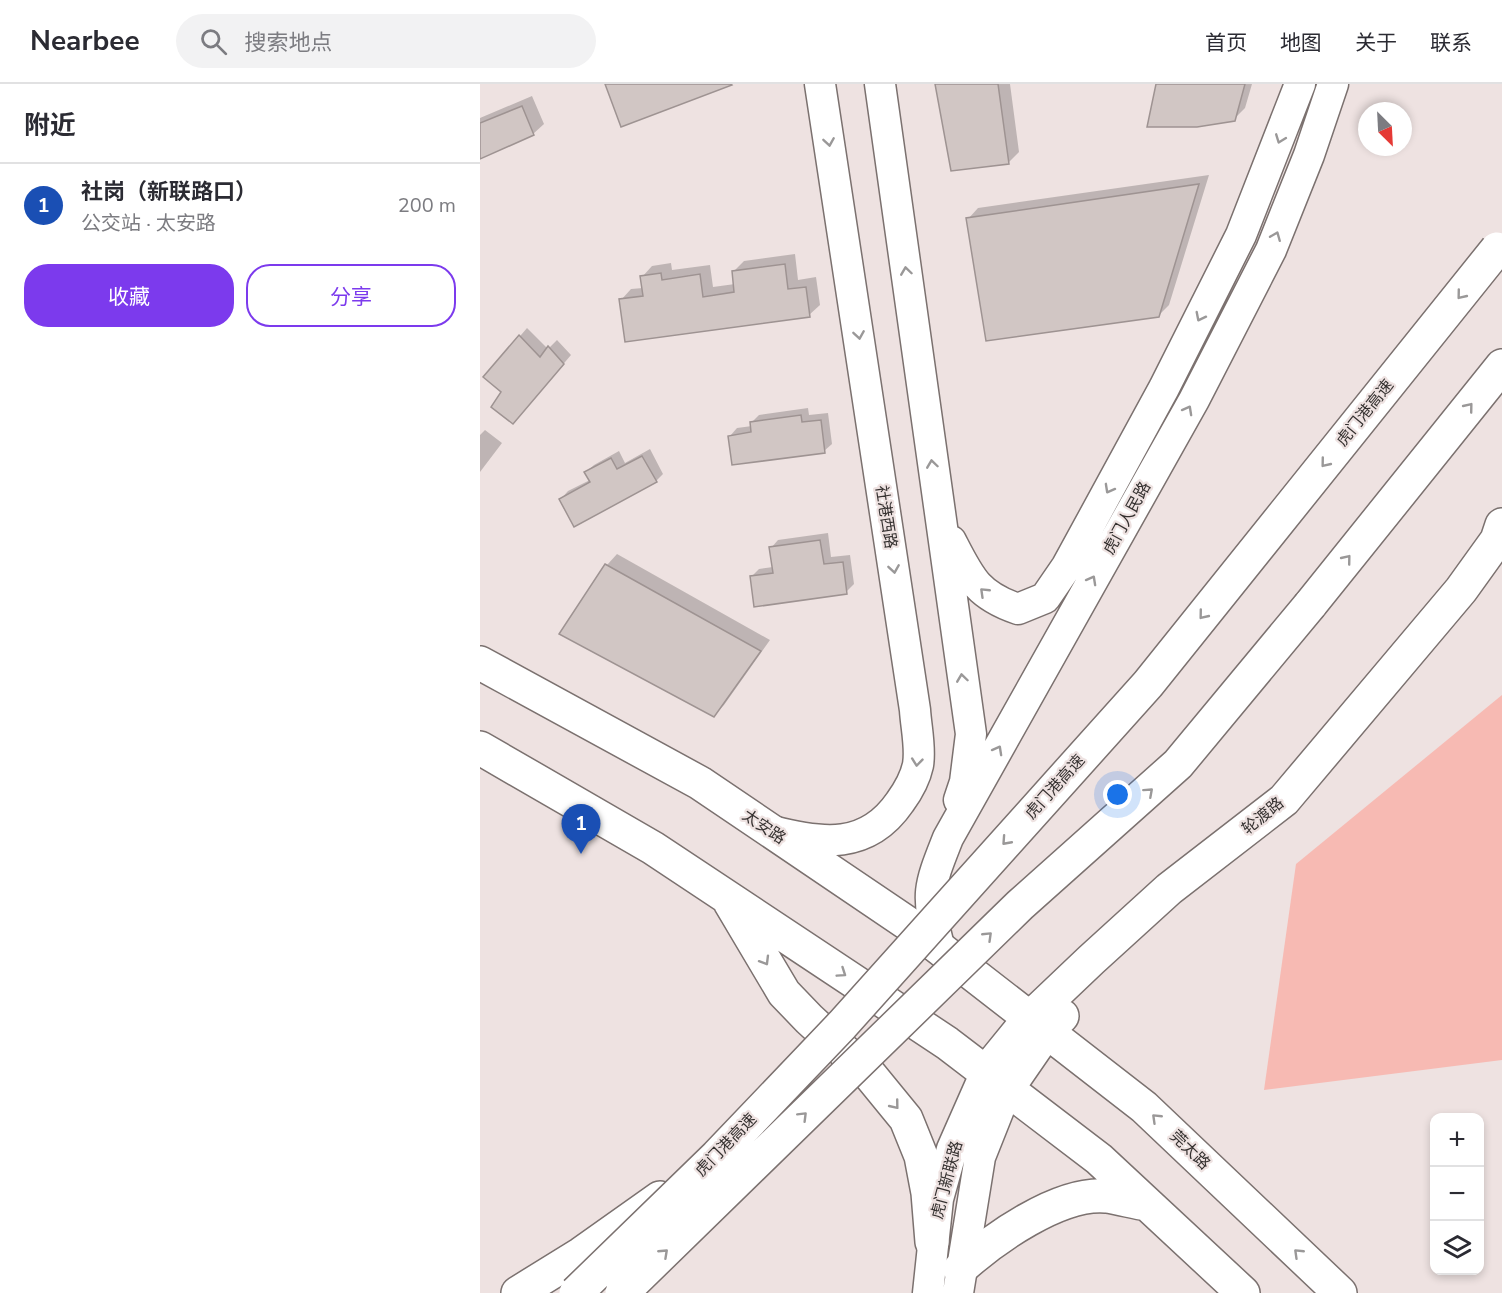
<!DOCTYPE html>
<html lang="zh">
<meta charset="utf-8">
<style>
body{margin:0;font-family:"Nunito Sans","Noto Sans SC",sans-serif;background:#f2f2f3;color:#2b2b33}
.controls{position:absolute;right:18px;bottom:18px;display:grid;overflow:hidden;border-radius:12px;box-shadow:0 3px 9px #0003}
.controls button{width:54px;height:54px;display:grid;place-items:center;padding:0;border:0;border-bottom:2px solid #e1e1e2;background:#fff;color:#2b2b33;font:30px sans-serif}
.compass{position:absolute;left:878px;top:18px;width:54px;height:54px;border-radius:50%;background:#fff;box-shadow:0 3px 9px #0003;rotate:156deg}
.you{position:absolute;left:638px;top:711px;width:21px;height:21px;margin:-15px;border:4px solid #fff;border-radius:50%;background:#1a73e8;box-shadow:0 0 0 9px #1a73e833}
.badge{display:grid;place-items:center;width:39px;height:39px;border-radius:50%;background:#7c3aed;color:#fff;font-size:20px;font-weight:700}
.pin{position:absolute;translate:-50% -50px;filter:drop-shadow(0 2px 3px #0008)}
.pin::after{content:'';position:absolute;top:32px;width:21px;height:18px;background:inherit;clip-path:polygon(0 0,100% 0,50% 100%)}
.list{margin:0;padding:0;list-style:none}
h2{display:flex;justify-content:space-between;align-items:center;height:78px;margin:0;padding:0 24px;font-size:26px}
h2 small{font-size:20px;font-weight:400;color:#7c7c81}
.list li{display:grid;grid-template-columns:39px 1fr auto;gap:18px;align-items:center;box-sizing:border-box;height:84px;padding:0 24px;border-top:2px solid #e1e1e2}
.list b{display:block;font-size:22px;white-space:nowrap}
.list p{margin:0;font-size:20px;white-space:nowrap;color:#7c7c81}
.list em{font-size:20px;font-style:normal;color:#7c7c81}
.actions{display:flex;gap:12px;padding:18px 24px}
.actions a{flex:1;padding:14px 0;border:2px solid #7c3aed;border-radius:24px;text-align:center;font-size:21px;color:#7c3aed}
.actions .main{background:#7c3aed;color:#fff}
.icon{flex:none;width:33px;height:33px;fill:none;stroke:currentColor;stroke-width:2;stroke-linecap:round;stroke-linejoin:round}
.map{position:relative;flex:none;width:1022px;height:1209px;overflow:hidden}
header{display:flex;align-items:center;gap:36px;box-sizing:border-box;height:84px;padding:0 30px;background:#fff;border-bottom:2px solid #e1e1e2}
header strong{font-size:28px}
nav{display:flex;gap:33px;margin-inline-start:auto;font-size:21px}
.search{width:420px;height:54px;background:#f2f2f3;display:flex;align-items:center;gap:15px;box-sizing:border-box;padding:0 21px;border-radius:33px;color:#7c7c81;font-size:22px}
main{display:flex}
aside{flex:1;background:#fff}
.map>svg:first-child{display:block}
.green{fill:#f7bab3}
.shadow{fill:#0003}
.building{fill:#d1c6c4;stroke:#9e9392;stroke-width:1.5}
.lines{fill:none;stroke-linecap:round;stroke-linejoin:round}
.secondary-casing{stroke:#7b716f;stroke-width:33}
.primary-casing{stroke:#7b716f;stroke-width:36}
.highway-casing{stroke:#7b716f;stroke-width:36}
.secondary{stroke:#fff;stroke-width:30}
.primary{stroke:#fff;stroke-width:33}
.highway{stroke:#fff;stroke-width:33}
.highway-bridge-casing{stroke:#7b716f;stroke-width:36;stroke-linecap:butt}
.highway-bridge{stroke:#fff;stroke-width:33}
.oneway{stroke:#9a9898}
.labels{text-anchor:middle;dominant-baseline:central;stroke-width:4.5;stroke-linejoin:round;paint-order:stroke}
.street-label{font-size:16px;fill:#353130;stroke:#eee2e1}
</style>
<header>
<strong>Nearbee</strong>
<div class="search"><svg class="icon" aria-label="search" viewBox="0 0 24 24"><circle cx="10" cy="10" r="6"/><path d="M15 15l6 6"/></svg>搜索地点</div>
<nav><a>首页</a><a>地图</a><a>关于</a><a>联系</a></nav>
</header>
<main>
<aside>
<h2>附近<small></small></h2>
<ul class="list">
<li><span class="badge" style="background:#1a4fb4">1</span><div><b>社岗（新联路口）</b><p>公交站 · 太安路</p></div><em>200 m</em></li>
</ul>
<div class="actions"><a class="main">收藏</a><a>分享</a></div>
</aside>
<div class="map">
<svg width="1022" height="1209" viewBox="0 0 1022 1209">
<rect width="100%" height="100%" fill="#eee2e1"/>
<path class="green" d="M 1022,611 L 1022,976 L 784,1006 L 816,780 Z"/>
<path class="shadow" d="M 457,0 L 530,0 L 539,68 L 529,78 L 472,85 Z
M 677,0 L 772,0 L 765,24 L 754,35 Z
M 52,12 L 64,40 L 53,50 L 0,74 L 0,34 Z
M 729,91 L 689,221 L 678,232 L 488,135 L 498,124 Z
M 315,170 L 318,196 L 336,193 L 340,221 L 329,231 L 141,216 L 151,205 L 163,204 L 162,193 L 172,182 L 191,179 L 192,186 L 230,181 L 233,203 L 255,200 L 253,188 L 264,177 Z
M 47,244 L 68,265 L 77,256 L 91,271 L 41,330 L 23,307 L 5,293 Z
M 328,324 L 329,331 L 348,329 L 352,360 L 344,367 L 250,352 L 257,344 L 272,342 L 271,339 L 279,331 Z
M 5,346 L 22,359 L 0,388 L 0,351 Z
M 170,365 L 183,390 L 176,397 L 81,415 L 88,407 L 110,396 L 106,388 L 114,381 L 139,367 L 145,379 Z
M 348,449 L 351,473 L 370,471 L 374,500 L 366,508 L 272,492 L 279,485 L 293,483 L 291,464 L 298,456 Z
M 137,470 L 290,556 L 244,621 L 233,632 L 81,550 L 127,481 Z"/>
<path class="building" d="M 125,0 L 251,0 L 252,1 L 141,43 Z
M 455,0 L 518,0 L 529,80 L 471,87 Z
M 676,0 L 765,0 L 755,37 L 717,43 L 667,43 Z
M 42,22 L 54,51 L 0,75 L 0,39 Z
M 719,100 L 679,233 L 506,257 L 486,134 Z
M 305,180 L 308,205 L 326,203 L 330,233 L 145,258 L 139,215 L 163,212 L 160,192 L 181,189 L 182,196 L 220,190 L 223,213 L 254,208 L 252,187 Z
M 39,251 L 60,273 L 68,262 L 84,280 L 33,340 L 11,323 L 21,308 L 3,293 Z
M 321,331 L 322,338 L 341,336 L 345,369 L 252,381 L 248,352 L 271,348 L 270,338 Z
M 162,372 L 177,398 L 94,443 L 79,415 L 110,398 L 104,388 L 131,374 L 137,385 Z
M 340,456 L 344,480 L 363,478 L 367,510 L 274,523 L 270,492 L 293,489 L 289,463 Z
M 125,480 L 281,567 L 234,633 L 79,550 Z"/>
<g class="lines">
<g class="secondary-casing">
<path id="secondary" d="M 400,0 L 491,650 L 485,698 L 479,716
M 471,457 C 490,494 497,511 538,525 L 565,514 L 587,482 L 684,304 L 761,151 L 820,0
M 292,747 C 342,760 387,766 420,718 C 428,707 435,695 438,681 C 441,664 436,643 435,626 L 340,0
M 458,858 C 445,809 450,800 468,754 L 714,316 L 791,166 L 829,71 L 853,0
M 448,1209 L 458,1115 L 472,1065 L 506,988
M 478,1209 L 500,1073 L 527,1005"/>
</g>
<g class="primary-casing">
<path id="primary" d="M 0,579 L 220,699 L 427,839 L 664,1023 L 860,1209
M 0,664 L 173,764 L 467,959 L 619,1075 L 763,1209
M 250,818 L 304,909 L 329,935 L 390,991 L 426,1035 L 441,1072 L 448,1109 L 452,1158
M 506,988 L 550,934 L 611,876 L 689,805 L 804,716 L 981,506 L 1017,456 L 1022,441
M 527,1005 L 567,947 L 582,932
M 480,1185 C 513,1155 579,1108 626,1112 C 640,1114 654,1118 667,1120"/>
</g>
<g class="highway-casing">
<path id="highway" d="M 830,521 L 1022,282
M 38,1209 L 101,1170 L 180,1114"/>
</g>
<use href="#secondary" class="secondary"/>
<use href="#primary" class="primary"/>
<use href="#highway" class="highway"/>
<g class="highway-bridge-casing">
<path id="highway-bridge" d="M 96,1209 L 237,1072 L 362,941 L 668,600 L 1017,165
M 142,1209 L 540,821 L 698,680 L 830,521"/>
</g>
<use href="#highway-bridge" class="highway-bridge"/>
</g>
<defs><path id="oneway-chevron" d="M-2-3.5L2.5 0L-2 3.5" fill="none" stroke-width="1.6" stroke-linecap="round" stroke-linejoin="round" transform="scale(1.5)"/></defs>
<g class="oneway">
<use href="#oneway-chevron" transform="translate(800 55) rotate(111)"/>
<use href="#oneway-chevron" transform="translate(349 58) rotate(81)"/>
<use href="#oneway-chevron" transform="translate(796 152) rotate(-68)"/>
<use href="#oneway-chevron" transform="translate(426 187) rotate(-98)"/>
<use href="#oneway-chevron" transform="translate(981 211) rotate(129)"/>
<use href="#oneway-chevron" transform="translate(720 233) rotate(117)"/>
<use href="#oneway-chevron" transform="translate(379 251) rotate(81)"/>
<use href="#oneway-chevron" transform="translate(989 323) rotate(-51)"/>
<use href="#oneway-chevron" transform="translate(708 326) rotate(-61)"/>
<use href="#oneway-chevron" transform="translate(845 379) rotate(129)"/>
<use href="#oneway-chevron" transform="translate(452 380) rotate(-98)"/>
<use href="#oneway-chevron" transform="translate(629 405) rotate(119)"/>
<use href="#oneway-chevron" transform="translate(867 475) rotate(-51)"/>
<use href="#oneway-chevron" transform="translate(414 485) rotate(81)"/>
<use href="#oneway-chevron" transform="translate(612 496) rotate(-61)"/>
<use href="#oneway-chevron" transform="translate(504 508) rotate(-136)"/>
<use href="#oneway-chevron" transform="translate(723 531) rotate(129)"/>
<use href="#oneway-chevron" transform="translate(482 594) rotate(-98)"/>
<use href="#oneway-chevron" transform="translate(518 666) rotate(-61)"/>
<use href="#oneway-chevron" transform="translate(437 678) rotate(96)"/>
<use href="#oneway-chevron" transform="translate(669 708) rotate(-42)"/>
<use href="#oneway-chevron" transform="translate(526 757) rotate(132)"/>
<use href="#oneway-chevron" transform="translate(508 852) rotate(-44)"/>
<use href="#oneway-chevron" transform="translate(285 877) rotate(59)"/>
<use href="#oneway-chevron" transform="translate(362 889) rotate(34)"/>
<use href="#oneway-chevron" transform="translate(415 1021) rotate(51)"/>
<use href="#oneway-chevron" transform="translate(323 1032) rotate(-45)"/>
<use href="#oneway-chevron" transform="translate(676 1034) rotate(-136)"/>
<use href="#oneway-chevron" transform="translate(184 1169) rotate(-43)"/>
<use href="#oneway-chevron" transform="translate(818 1169) rotate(-136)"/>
</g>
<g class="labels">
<g class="street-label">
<text transform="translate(885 329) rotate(-51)">虎门港高速</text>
<text transform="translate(406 433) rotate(81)">社港西路</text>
<text transform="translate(647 434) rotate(-61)">虎门人民路</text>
<text transform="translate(575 703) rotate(-48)">虎门港高速</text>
<text transform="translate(783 732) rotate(-39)">轮渡路</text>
<text transform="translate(284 743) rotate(34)">太安路</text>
<text transform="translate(246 1061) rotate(-46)">虎门港高速</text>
<text transform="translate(710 1066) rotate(44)">莞太路</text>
<text transform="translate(467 1096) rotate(-75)">虎门新联路</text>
</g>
</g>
</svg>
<div class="controls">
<button>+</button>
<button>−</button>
<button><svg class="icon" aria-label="layers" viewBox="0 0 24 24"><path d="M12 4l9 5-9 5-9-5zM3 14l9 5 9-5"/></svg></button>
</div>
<svg class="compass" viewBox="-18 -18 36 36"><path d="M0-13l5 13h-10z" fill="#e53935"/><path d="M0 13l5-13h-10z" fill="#7c7c81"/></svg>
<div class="you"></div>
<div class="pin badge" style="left:101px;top:770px;background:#1a4fb4">1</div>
</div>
</main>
